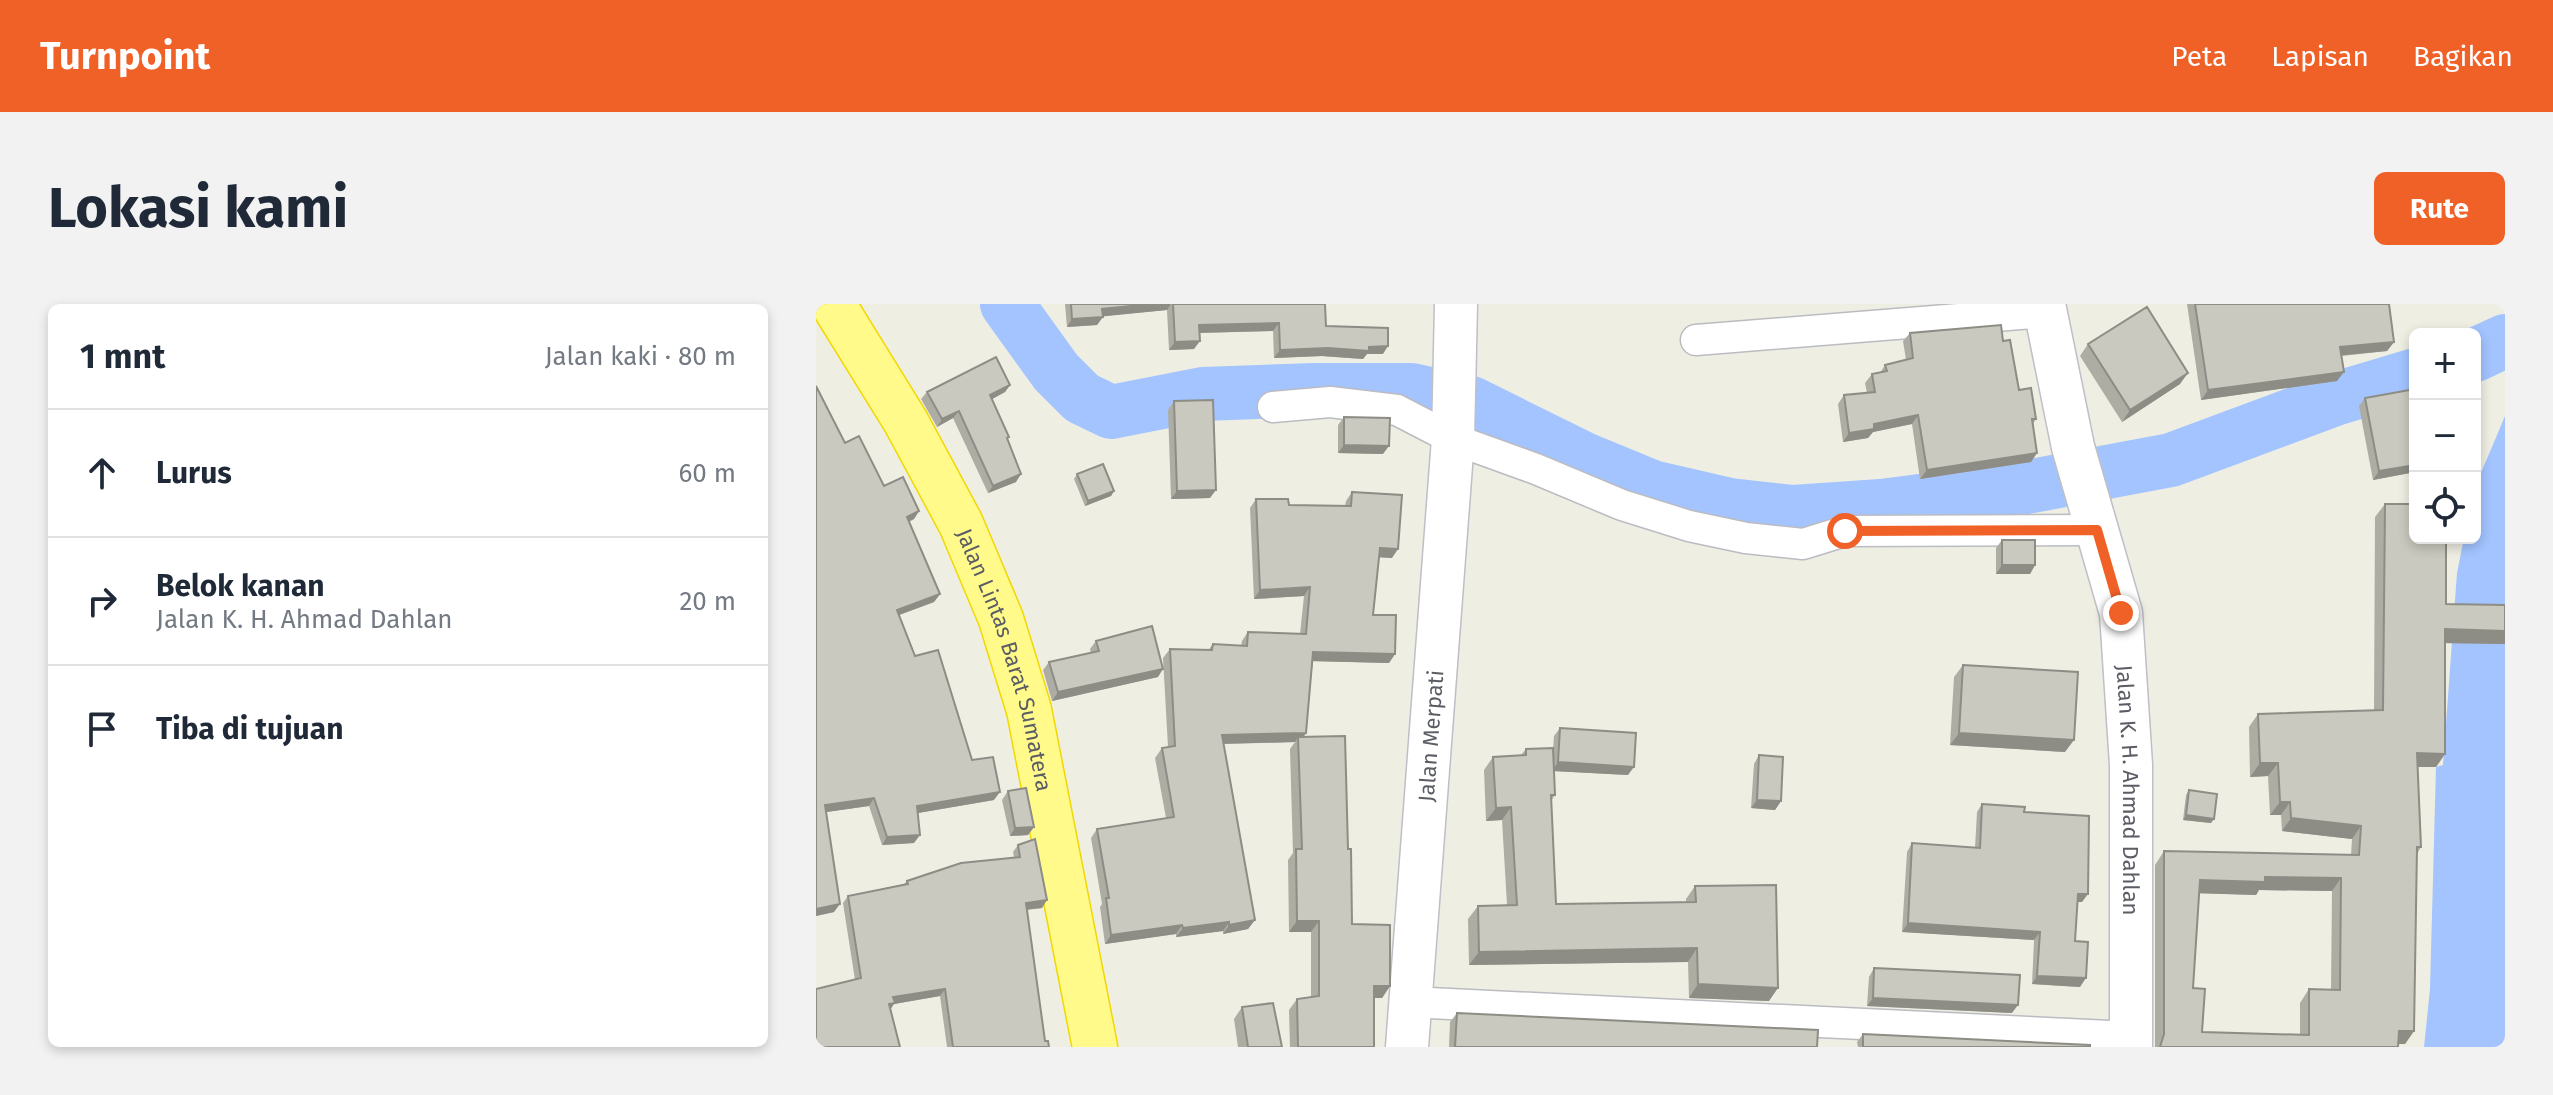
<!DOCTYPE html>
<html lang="id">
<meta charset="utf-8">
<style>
body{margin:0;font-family:"Fira Sans",sans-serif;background:#f2f2f3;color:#1f2937}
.controls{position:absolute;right:24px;top:24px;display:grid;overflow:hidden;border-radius:12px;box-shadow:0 4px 12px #0003}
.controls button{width:72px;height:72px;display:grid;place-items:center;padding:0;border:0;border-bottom:2px solid #e0e1e3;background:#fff;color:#1f2937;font:40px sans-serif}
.stop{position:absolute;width:24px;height:24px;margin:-18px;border:6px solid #f06128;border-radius:50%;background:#fff}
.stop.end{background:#f06128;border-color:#fff;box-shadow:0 2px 8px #0008}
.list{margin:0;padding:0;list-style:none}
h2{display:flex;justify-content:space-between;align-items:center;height:104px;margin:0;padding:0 32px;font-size:34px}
h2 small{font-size:26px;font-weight:400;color:#747a83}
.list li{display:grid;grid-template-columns:52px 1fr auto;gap:24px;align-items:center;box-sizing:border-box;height:128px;padding:0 32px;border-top:2px solid #e0e1e3}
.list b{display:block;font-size:30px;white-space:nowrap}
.list p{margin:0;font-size:26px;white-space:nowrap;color:#747a83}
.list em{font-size:26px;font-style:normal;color:#747a83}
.icon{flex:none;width:44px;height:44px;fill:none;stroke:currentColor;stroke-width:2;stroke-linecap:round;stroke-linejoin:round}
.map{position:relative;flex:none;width:1689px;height:743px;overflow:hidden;border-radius:12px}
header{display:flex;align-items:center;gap:48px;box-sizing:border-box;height:112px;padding:0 40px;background:#f06128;color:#fff}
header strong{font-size:38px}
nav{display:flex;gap:44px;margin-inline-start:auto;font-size:28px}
.intro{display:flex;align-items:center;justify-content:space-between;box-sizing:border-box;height:192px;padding:0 48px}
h1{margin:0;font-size:56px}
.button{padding:20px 36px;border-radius:12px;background:#f06128;color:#fff;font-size:28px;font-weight:700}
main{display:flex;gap:48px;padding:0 48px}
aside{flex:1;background:#fff;border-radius:12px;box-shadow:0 4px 12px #0003}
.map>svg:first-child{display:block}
.water{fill:#a3c4ff}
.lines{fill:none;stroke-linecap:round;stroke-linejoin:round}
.river{stroke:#a3c4ff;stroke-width:54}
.street-casing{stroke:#bbbcc2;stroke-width:33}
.secondary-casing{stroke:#bebfc7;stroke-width:45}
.highway-casing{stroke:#f2d800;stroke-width:47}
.street{stroke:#fff;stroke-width:30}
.secondary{stroke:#fff;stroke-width:42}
.highway{stroke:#fffa8a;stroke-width:44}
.wall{fill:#aeada4;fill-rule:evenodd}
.shaded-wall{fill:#8d8d86}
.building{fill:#cac9bf;stroke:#8d8d86;stroke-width:2;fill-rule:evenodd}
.route{stroke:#f06128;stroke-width:10}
.labels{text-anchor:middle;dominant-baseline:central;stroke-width:6;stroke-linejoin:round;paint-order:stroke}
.street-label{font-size:22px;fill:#5b5d64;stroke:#fff}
</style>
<header>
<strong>Turnpoint</strong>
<nav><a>Peta</a><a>Lapisan</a><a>Bagikan</a></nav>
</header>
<div class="intro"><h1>Lokasi kami</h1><a class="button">Rute</a></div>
<main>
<aside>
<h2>1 mnt<small>Jalan kaki · 80 m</small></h2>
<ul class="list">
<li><svg class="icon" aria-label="ahead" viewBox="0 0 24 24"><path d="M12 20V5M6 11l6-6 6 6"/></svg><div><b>Lurus</b></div><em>60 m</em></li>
<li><svg class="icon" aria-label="right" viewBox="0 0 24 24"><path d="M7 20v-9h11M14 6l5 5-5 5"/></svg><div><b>Belok kanan</b><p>Jalan K. H. Ahmad Dahlan</p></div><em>20 m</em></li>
<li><svg class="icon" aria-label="arrive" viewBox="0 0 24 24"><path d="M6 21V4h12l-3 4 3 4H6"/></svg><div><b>Tiba di tujuan</b></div></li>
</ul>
</aside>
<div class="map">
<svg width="1689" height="743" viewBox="0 0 1689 743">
<rect width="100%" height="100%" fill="#efeee3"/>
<path class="water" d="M 1689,112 L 1689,743 L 1608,743 L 1614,685 L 1620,463 L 1627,461 L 1641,269 L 1648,234 L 1659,234 L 1659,183 Z"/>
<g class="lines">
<path class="river" d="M 191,0 L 240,68 L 266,94 L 295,108 L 387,90 L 499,86 L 595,86 L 655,99 L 768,155 L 836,183 L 914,201 L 977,208 L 1065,202 L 1205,184 L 1355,156 L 1519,95 L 1599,71
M 1659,51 L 1689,37"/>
<g class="street-casing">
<path id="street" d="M 880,36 L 1230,8
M 457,103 L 514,98 L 581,106 L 637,135 L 720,165 L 806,201 L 873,222 L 930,234 L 987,240 L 1029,227 L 1281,226
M 593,698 L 1315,733"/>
</g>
<g class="secondary-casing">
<g id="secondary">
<path id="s1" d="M 1228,0 L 1257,143 L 1305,309 L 1315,461 L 1315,743"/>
<path id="s2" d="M 591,743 L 637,135 L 640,0"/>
</g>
</g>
<g class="highway-casing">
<g id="highway">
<path id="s3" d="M 17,0 L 90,118 L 145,220 L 185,315 L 213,406 L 279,743"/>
</g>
</g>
<use href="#street" class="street"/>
<use href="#secondary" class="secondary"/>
<use href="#highway" class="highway"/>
</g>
<path class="wall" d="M 249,0 L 509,0 L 510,22 L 567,50 L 551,50 L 547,55 L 506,52 L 458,54 L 457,27 L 383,29 L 378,45 L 353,46 L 351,6 L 287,12 L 281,21 L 251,23 Z
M 1371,0 L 1573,0 L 1578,38 L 1571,47 L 1526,52 L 1521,77 L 1385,96 Z
M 1094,29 L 1187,37 L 1203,86 L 1220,115 L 1217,120 L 1221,149 L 1215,158 L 1104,175 L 1096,120 L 1057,128 L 1052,134 L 1027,138 L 1022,100 L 1028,91 L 1051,89 L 1049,79 L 1056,70 L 1064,69 L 1069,61 L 1090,56 L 1087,37 Z
M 1272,40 L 1364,80 L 1306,118 L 1264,52 Z
M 194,81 L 189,88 L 176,95 L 193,133 L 191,136 L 200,178 L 172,189 L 137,114 L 121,123 L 105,95 L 111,88 Z
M 1549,94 L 1599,168 L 1557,176 L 1543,102 Z
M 358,97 L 394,194 L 355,195 L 352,106 Z
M 528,113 L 567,150 L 522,149 L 522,121 Z
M 29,139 L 68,182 L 103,207 L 98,215 L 93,218 L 124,290 L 118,298 L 83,311 L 99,352 L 178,496 L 102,509 L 98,539 L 66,541 L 53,502 L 10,508 L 18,608 L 0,612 Z
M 261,170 L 298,187 L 295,192 L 269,202 L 258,175 Z
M 536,188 L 576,254 L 563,253 L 557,311 L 579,350 L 573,359 L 497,357 L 490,429 L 487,433 L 532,545 L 536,620 L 574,682 L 566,694 L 558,694 L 558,743 L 474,743 L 473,706 L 481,695 L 495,693 L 495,628 L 473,628 L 472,556 L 477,549 L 474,445 L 479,438 L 407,440 L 439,616 L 432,625 L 407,630 L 407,627 L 360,633 L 360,630 L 289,640 L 284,603 L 286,600 L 275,534 L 281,525 L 350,514 L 339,454 L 346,444 L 352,443 L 347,354 L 354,345 L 393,345 L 397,340 L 425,342 L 426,337 L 432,328 L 484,330 L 488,292 L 438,295 L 434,204 L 440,195 L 473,201 L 529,202 L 530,197 Z
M 1569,200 L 1630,300 L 1689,340 L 1629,339 L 1629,450 L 1620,463 L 1602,463 L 1605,543 L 1601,550 L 1598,727 L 1589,740 L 1582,740 L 1582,743 L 1339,743 L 1339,561 L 1348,547 L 1535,551 L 1536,535 L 1466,527 L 1465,511 L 1454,511 L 1452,472 L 1434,473 L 1433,423 L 1442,410 L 1558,407 L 1559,213 ZM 1443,586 L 1516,587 L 1515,686 L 1493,685 L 1484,699 L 1484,731 L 1386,728 L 1377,684 L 1383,589 L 1440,591 Z
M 1186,236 L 1219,261 L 1214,270 L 1180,270 L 1180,244 Z
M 280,337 L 342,373 L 236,397 L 227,366 L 233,358 L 275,349 L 274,345 Z
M 1147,361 L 1249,448 L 1134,441 L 1138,373 Z
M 744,424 L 812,471 L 738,467 L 739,491 L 735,497 L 740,600 L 870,598 L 870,595 L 879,582 L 953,697 L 873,694 L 872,658 L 653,661 L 652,615 L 662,602 L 691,601 L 686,516 L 670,517 L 668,466 L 677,453 L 705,451 L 710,445 L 737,446 L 738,432 Z
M 943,451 L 965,497 L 959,506 L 935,504 L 938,460 Z
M 1373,486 L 1395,519 L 1367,516 L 1370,491 Z
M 192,487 L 218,523 L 212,531 L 194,532 L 186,496 Z
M 1166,500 L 1208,508 L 1266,598 L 1261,598 L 1259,637 L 1264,683 L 1216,680 L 1218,636 L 1086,628 L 1091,548 L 1096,539 L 1159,544 L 1161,508 Z
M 202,541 L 226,604 L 211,606 L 229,737 L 233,743 L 131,743 L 124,692 L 78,700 L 74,705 L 39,676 L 27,599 L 32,592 L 88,580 L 91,577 L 198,553 L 197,548 Z
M 1058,664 L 1196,709 L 1051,702 L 1053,673 Z
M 426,703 L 466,743 L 422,743 L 418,715 Z
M 641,709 L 1001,743 L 633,743 L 634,718 Z
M 1047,730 L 1274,743 L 1042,743 L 1041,738 Z"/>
<path class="shaded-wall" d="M 335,0 L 355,0 L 351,6 L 281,13 L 286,5 Z
M 287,13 L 281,21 L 251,23 L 256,15 Z
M 463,19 L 457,27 L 377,29 L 383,21 Z
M 384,37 L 378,45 L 353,46 L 359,38 Z
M 1578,38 L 1571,47 L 1518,52 L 1524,43 Z
M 572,42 L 567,50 L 551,50 L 547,55 L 506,52 L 458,54 L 464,46 Z
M 1528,68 L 1521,77 L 1385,96 L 1392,86 Z
M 1372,69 L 1364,80 L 1306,118 L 1314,106 Z
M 194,81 L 189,88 L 169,99 L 174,91 Z
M 143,107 L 137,114 L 121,123 L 126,115 Z
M 1102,111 L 1096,120 L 1057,128 L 1052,134 L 1027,138 L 1033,129 L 1058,120 Z
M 528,141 L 573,142 L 567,150 L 522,149 Z
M 1221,149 L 1215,158 L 1104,175 L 1111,166 Z
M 1599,161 L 1599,168 L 1557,176 L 1563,167 Z
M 205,170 L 200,178 L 172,189 L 177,182 Z
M 400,186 L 394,194 L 355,195 L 361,187 Z
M 298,187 L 295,192 L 269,202 L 272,197 Z
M 103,207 L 98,215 L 85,221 L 91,213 Z
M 564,244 L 582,245 L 576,254 L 558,253 Z
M 1186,261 L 1219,261 L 1214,270 L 1180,270 Z
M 494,283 L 488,292 L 438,295 L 444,286 Z
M 124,290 L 118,298 L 75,314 L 81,306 Z
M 1629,325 L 1689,327 L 1689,340 L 1620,339 Z
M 497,348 L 579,350 L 573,359 L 491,357 Z
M 347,365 L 342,373 L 236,397 L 242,388 Z
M 490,429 L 484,438 L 482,433 L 479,438 L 399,440 L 406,431 Z
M 1143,429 L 1258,436 L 1249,448 L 1134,441 Z
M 1601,449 L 1629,450 L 1620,463 L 1592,463 Z
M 742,458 L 818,463 L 812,471 L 736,467 Z
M 1444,459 L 1462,459 L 1452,472 L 1434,473 Z
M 184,488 L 178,496 L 96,510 L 101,502 Z
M 58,494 L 53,502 L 4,509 L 9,501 Z
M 941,496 L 965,497 L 959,506 L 935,504 Z
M 1464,498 L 1474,498 L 1465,511 L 1454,511 Z
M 695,503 L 686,516 L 670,517 L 680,504 Z
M 1370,511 L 1398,515 L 1395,519 L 1367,516 Z
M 1475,514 L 1545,522 L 1536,535 L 1466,527 Z
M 218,523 L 212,531 L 194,532 L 199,524 Z
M 104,531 L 98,539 L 66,541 L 71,533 Z
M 1449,573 L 1525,574 L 1516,587 L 1443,586 L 1440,591 L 1374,589 L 1384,576 Z
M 1262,590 L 1272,590 L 1266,598 L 1256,598 Z
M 231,596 L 226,604 L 205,606 L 210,599 Z
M 24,600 L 18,608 L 0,612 L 0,605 Z
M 439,616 L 432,625 L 407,630 L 413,621 Z
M 481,617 L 503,617 L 495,628 L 473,628 Z
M 413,618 L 407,627 L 360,633 L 367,624 Z
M 1092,619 L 1224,628 L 1218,636 L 1086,628 Z
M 366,621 L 360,630 L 289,640 L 295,631 Z
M 881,644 L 872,658 L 653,661 L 663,648 Z
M 1221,672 L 1270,674 L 1264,683 L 1216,680 Z
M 882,680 L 962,684 L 953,697 L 873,694 Z
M 558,682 L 574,682 L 566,694 L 550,694 Z
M 129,685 L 124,692 L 78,700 L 74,706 L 68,707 L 77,693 Z
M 1057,694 L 1202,701 L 1196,709 L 1051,702 Z
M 1583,727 L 1598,727 L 1589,740 L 1573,740 Z"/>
<path class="building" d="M 255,0 L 335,0 L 286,5 L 287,13 L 256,15 Z
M 357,0 L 509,0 L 510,22 L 572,24 L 572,42 L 553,43 L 553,47 L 512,44 L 464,46 L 463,19 L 383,21 L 384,37 L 359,38 Z
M 1379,0 L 1573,0 L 1578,38 L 1524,43 L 1528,68 L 1392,86 Z
M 1331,3 L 1372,69 L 1314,106 L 1272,40 Z
M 1185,21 L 1187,37 L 1194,36 L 1203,86 L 1215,84 L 1220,115 L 1216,115 L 1221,149 L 1111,166 L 1102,111 L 1058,120 L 1058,125 L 1033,129 L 1028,91 L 1059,88 L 1056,70 L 1071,67 L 1069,61 L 1097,54 L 1094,29 Z
M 180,53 L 194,81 L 174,91 L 193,133 L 191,134 L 205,170 L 177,182 L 143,107 L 126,115 L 111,88 Z
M 0,82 L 29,139 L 43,132 L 68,182 L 87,173 L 103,207 L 91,213 L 124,290 L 81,306 L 99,352 L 122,346 L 156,456 L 177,453 L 184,488 L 101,502 L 104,531 L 71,533 L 58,494 L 9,501 L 24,600 L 0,605 Z
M 1599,85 L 1599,161 L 1563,167 L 1549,94 Z
M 397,96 L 400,186 L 361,187 L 358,97 Z
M 528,113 L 574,114 L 573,142 L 528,141 Z
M 287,160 L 298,187 L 272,197 L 261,170 Z
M 536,188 L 586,191 L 582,245 L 564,244 L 557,311 L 580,311 L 579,350 L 497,348 L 490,429 L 406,431 L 439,616 L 413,621 L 413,618 L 367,624 L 366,621 L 295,631 L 290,594 L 293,594 L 281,525 L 358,513 L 346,444 L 359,442 L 354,345 L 396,346 L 397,340 L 431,342 L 432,328 L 490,330 L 494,283 L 444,286 L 440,195 L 472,195 L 473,201 L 535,202 Z
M 1569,200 L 1599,200 L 1599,234 L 1630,234 L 1630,300 L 1689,301 L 1689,327 L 1629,325 L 1629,450 L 1601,449 L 1605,543 L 1601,543 L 1598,727 L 1583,727 L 1582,743 L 1344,743 L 1348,730 L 1348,547 L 1543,551 L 1545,522 L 1475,514 L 1474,498 L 1464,498 L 1462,459 L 1444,459 L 1442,410 L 1567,406 ZM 1449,573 L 1525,574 L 1524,686 L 1493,685 L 1493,731 L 1386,728 L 1389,685 L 1377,684 L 1384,576 L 1449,578 Z
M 1186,236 L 1219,236 L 1219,261 L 1186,261 Z
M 336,322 L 347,365 L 242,388 L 233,358 L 283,347 L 280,337 Z
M 1147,361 L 1262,368 L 1258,436 L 1143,429 Z
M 744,424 L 820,429 L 818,463 L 742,458 Z
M 529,432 L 532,545 L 535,545 L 536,620 L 574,621 L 574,682 L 558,682 L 558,743 L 482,743 L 481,695 L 503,692 L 503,617 L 481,617 L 480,545 L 486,545 L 482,433 Z
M 737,444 L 739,491 L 735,491 L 740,600 L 880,598 L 879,582 L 960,581 L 962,684 L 882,680 L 881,644 L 663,648 L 662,602 L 701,601 L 695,503 L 680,504 L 677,453 L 710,451 L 710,445 Z
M 943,451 L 967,453 L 965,497 L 941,496 Z
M 210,484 L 218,523 L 199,524 L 192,487 Z
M 1373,486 L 1401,490 L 1398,515 L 1370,511 Z
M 1166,500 L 1209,503 L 1208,508 L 1273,512 L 1272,590 L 1262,590 L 1259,637 L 1272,638 L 1270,674 L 1221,672 L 1224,628 L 1092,619 L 1096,539 L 1164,544 Z
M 219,535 L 231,596 L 210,599 L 229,737 L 232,737 L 233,743 L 137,743 L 129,685 L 77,693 L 79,699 L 73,700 L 84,743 L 0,743 L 0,685 L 45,674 L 32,592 L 92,580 L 91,577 L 145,559 L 204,553 L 202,541 Z
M 1058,664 L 1204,671 L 1202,701 L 1057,694 Z
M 457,699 L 466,743 L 432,743 L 426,703 Z
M 641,709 L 1002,726 L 1001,743 L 639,743 Z
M 1047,730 L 1274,741 L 1274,743 L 1047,743 Z"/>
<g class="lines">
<path class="route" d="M 1029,227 L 1281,226 L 1305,309"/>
</g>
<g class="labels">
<g class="street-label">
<text stroke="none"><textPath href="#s3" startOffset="398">Jalan Lintas Barat Sumatera</textPath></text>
<text stroke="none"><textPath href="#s2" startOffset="312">Jalan Merpati</textPath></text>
<text stroke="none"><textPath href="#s1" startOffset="496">Jalan K. H. Ahmad Dahlan</textPath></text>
</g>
</g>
</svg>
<div class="controls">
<button>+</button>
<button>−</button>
<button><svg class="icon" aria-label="locate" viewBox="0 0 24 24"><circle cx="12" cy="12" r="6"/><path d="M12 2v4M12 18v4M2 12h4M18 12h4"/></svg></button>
</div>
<div class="stop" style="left:1029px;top:227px"></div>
<div class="stop end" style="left:1305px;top:309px"></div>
</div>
</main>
